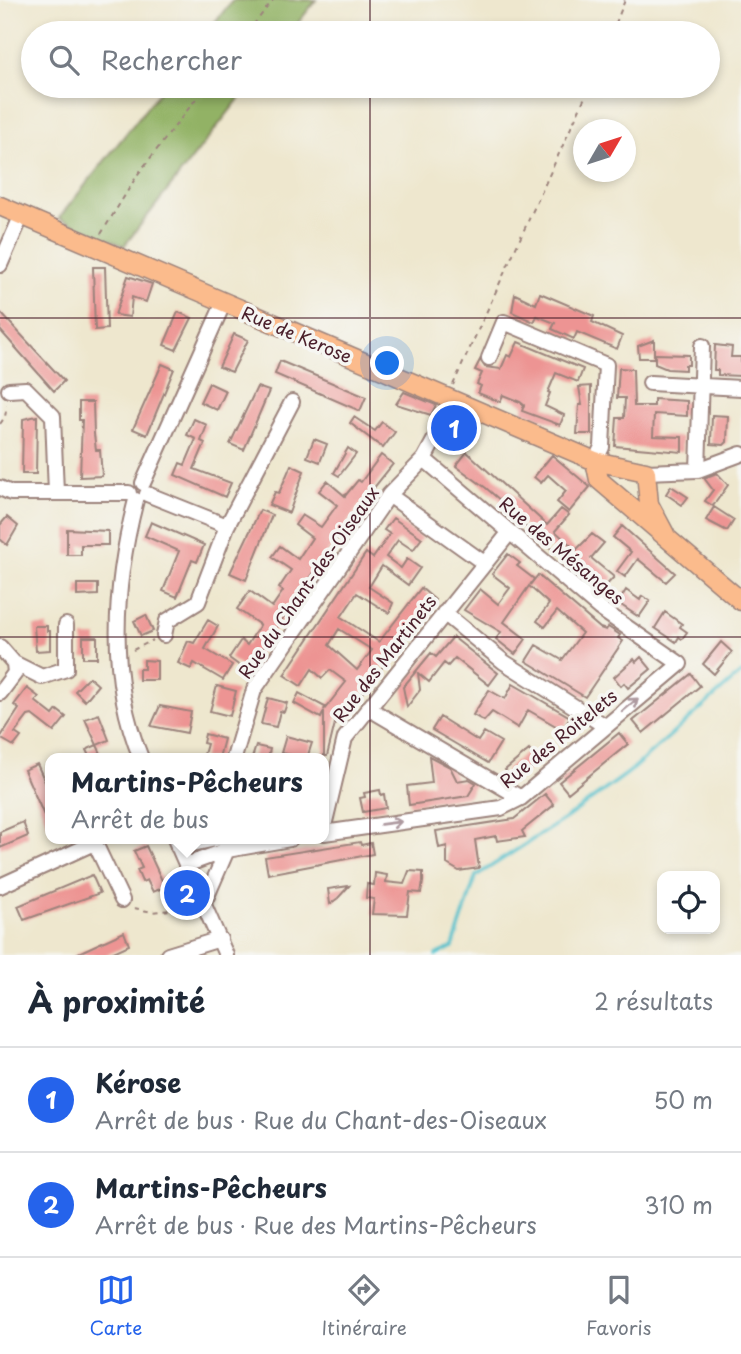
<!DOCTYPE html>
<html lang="fr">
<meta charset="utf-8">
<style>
body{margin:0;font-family:"Playpen Sans",sans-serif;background:#f2f2f3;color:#1f2937}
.controls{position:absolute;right:21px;bottom:21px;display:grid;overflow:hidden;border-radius:14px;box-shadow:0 4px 10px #0003}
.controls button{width:63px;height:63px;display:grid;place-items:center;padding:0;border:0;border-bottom:2px solid #e0e1e3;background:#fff;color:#1f2937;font:35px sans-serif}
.compass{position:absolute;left:573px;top:119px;width:63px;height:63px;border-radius:50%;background:#fff;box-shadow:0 4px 10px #0003;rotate:51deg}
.you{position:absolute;left:388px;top:364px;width:24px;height:24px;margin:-18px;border:5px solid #fff;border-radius:50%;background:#1a73e8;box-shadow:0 0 0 10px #1a73e833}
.badge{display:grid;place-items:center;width:46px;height:46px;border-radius:50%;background:#2563eb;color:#fff;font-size:23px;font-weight:700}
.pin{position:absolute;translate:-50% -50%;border:4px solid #fff;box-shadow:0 2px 7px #0006}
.popup{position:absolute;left:45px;top:753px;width:284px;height:91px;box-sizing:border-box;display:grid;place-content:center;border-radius:14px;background:#fff;filter:drop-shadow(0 2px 5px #0005);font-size:23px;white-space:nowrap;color:#747a83}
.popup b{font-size:26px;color:#1f2937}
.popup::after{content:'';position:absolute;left:50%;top:100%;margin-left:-14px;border:14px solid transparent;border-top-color:#fff}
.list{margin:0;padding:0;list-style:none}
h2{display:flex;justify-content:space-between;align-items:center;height:91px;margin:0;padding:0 28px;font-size:30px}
h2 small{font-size:23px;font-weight:400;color:#747a83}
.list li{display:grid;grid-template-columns:46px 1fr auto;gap:21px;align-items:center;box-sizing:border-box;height:105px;padding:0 28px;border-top:2px solid #e0e1e3}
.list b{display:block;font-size:26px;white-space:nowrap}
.list p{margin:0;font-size:23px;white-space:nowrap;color:#747a83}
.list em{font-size:23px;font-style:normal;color:#747a83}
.icon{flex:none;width:38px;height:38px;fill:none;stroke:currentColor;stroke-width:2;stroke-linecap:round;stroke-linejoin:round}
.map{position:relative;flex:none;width:741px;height:955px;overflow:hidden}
.search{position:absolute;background:#fff;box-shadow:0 4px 10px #0003;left:21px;right:21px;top:21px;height:77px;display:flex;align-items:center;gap:18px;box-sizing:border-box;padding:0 24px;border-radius:38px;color:#747a83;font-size:26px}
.sheet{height:301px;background:#fff}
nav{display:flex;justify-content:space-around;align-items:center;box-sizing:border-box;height:98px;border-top:2px solid #e0e1e3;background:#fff;font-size:19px;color:#747a83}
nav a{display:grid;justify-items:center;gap:4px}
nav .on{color:#2563eb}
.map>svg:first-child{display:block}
.forest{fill:#92b265;stroke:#6e6848;stroke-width:2}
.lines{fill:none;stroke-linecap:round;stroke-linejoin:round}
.stream{stroke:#54c1cc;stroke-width:3.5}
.building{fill:#ed9493;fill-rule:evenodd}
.minor-casing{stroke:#9c837c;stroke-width:18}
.major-casing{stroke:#9c837c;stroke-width:21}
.path{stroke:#9c837c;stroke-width:2;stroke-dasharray:5 5;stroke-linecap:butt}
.minor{stroke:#fff;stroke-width:14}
.major{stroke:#fbbb8c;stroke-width:18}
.oneway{stroke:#ae9aa0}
.grid{fill:none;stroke:#4a1f2b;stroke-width:2;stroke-opacity:0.55}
.labels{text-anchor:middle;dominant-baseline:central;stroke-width:7;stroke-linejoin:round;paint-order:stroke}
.street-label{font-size:18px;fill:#4a1f2b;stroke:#f6f6f2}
</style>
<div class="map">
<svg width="741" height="955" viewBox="0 0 741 955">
<rect width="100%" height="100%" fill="#f6f6f2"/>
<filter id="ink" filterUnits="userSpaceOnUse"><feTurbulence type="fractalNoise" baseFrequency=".0143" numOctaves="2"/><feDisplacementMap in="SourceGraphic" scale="14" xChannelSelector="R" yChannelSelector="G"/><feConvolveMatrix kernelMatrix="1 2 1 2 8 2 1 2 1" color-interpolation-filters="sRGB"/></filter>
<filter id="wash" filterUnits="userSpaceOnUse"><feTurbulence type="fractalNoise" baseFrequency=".00686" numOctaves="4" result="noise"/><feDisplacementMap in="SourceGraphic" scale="28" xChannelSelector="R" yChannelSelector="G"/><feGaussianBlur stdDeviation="1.57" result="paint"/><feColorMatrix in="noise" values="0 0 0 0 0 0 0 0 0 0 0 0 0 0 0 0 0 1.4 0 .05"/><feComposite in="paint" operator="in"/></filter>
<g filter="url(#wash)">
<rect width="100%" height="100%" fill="#eee7ce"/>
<path class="forest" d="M 233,0 L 316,0 L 290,33 L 206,33 Z
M 164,86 L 249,86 L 124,246 L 59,218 Z"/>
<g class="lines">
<path class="stream" d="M 436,955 L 453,947 L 476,876 L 566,818 L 628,773 L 741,673"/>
</g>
<g id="blocks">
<path class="building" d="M 93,267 L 105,267 L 107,329 L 95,330 Z
M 128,276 L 152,284 L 146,302 L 132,297 L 130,317 L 115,315 Z
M 540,293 L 594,316 L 592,322 L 622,336 L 617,349 L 577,332 L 574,339 L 552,329 L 555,323 L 537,316 L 534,322 L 512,312 L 515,294 L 536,304 Z
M 0,312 L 64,381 L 54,391 L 0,330 Z
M 178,312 L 192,318 L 176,350 L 164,345 Z
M 234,334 L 248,340 L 232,372 L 219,367 Z
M 654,340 L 654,358 L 639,358 L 638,346 Z
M 518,342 L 583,369 L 578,382 L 556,373 L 548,392 L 550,393 L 545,406 L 564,415 L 560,425 L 522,411 L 524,405 L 520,402 L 503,395 L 500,402 L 478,393 L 481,386 L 477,384 L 482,373 L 475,370 L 480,360 L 485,367 L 501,369 L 507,355 L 511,357 Z
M 715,345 L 732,347 L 731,357 L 741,357 L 741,376 L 718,375 L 718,370 L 714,370 Z
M 655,354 L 689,355 L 689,365 L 685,365 L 685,370 L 667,369 L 655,364 Z
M 280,361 L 366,397 L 360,411 L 275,374 Z
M 162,364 L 174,369 L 147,435 L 133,429 Z
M 619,368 L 633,369 L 634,406 L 654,406 L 654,399 L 687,401 L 687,416 L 654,414 L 653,436 L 682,437 L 682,452 L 615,446 L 617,418 L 624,418 L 625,398 L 617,398 Z
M 209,383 L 226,391 L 217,410 L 200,402 Z
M 591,386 L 591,434 L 577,434 L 579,405 L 582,405 L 579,387 Z
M 257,387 L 269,391 L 244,450 L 230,444 Z
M 404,392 L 436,405 L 431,415 L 396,404 Z
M 79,402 L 93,402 L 94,434 L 96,450 L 100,450 L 102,476 L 80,477 L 82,420 L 79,420 Z
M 712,415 L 728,416 L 727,442 L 724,445 L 711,444 Z
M 37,416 L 36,474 L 22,474 L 23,419 Z
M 354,417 L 375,431 L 382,422 L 395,432 L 383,448 L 350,423 Z
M 194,419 L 207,425 L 201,441 L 205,443 L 194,469 L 231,483 L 225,497 L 175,475 L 180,463 L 185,465 L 196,439 L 187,435 Z
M 314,439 L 327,444 L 320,462 L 307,457 Z
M 348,448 L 356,454 L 339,476 L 334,473 Z
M 467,452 L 547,525 L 561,509 L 569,515 L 555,531 L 576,550 L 592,534 L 604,543 L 591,558 L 614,577 L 601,591 L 514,517 L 516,514 L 486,488 L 456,466 Z
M 381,455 L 393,464 L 360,505 L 247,671 L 229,658 L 241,640 L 247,645 L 260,625 L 237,609 L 250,591 L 272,607 L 283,591 L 279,588 L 291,570 L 272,557 L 280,546 L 298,559 L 312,538 L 295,525 L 302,515 L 321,527 L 337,505 L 319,491 L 327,481 L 345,496 L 358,480 L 361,482 Z
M 552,455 L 590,487 L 569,512 L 557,502 L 566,491 L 548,475 L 541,483 L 534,477 Z
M 291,465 L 304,471 L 289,513 L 269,505 L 275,492 L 279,493 Z
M 717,473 L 728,485 L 713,506 L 705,501 L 713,490 L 704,478 Z
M 671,486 L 688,497 L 682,505 L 666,494 Z
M 714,507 L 734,520 L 727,531 L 706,520 Z
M 260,510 L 272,515 L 246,580 L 230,573 Z
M 7,517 L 18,526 L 7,545 L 0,539 L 0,525 Z
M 393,518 L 422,538 L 413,550 L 398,540 L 386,557 L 401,568 L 407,559 L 420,568 L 408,585 L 382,566 L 369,587 L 393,603 L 389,613 L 357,593 L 341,617 L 379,642 L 421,588 L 435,600 L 344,716 L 338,711 L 327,756 L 324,756 L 324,711 L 321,718 L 294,703 L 299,693 L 325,707 L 324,710 L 346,682 L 330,670 L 322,678 L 312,669 L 301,686 L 284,675 L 366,553 L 373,558 L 390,534 L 384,530 ZM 339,629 L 372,650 L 357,670 L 329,645 Z
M 151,522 L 204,545 L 197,562 L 192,560 L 177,597 L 163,591 L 179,551 L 145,536 Z
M 622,526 L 675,573 L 666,582 L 638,559 L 625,577 L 617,571 L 631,552 L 613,537 Z
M 67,529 L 108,531 L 108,545 L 81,545 L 81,555 L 67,555 Z
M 508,554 L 520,563 L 517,566 L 534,579 L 530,585 L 538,575 L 600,628 L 606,630 L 608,627 L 620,635 L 618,638 L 623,641 L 585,697 L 526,661 L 536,645 L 562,660 L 582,633 L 557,611 L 545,627 L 537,621 L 549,604 L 529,586 L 504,622 L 526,639 L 515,654 L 496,639 L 501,632 L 464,610 L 480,589 L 498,604 L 510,588 L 492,574 Z
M 77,584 L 98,584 L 98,595 L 77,596 Z
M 626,590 L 640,600 L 642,596 L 650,601 L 639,617 L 618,603 Z
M 665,612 L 682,624 L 680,627 L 687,632 L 682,639 L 679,637 L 676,642 L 655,628 Z
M 146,615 L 153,631 L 141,636 L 134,621 Z
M 208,620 L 218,626 L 205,649 L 232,665 L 223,680 L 194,663 L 191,669 L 178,663 L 188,641 L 194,643 Z
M 34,626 L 47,626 L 47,631 L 50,631 L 50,650 L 36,651 Z
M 83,637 L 97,637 L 97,658 L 83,658 Z
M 453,637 L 498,673 L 489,685 L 455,658 L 448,666 L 444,663 L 429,682 L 418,673 L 420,690 L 407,707 L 403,687 L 431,653 L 436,657 Z
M 721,642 L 732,652 L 714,674 L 703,664 Z
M 641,657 L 651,669 L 628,688 L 624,683 L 621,686 L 614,677 L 634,659 L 636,662 Z
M 144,660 L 157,661 L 157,680 L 139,680 L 139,669 L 144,669 Z
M 691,674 L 700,686 L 643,733 L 633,721 Z
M 89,677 L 98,685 L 85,701 L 75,691 Z
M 513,684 L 570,717 L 563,730 L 528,710 L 518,728 L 492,712 L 484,721 L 473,715 L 489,690 L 505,699 Z
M 217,686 L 236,691 L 230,716 L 210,711 Z
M 27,688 L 39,697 L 35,701 L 53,715 L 57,710 L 66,717 L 54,732 L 32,715 L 28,716 L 15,733 L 21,737 L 14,746 L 0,738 L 19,709 L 14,705 Z
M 268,698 L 287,703 L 284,712 L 280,711 L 276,727 L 261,724 Z
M 160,706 L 191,712 L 187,733 L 151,726 Z
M 99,714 L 109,740 L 97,745 L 103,758 L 90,758 L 86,750 L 97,745 L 85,719 Z
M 440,717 L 478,741 L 484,732 L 501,742 L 488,763 L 432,730 Z
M 619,733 L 628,744 L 568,793 L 559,782 Z
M 205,734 L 224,739 L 219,758 L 203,758 L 207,744 L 203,743 Z
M 286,736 L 312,743 L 307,758 L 281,753 Z
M 256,746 L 270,749 L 268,758 L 252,758 Z
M 529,750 L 536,758 L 533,760 L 536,764 L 517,779 L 514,775 L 511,778 L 505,770 Z
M 429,756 L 450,767 L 457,781 L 469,779 L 476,783 L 468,796 L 409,805 L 407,786 L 432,783 Z
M 37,764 L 51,795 L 50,829 L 24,770 Z
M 380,790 L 381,795 L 384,794 L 386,808 L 363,812 L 360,798 L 365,797 L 364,793 Z
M 545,794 L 554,805 L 522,831 L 525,837 L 497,841 L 496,836 L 475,840 L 479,868 L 459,871 L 447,864 L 447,846 L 439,848 L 436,831 L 514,819 Z
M 23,822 L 28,836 L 0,848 L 0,832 Z
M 360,842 L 361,845 L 371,843 L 373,854 L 268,874 L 265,857 Z
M 146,846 L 165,887 L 153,892 L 147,880 L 142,882 L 137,870 L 142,868 L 134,851 Z
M 409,871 L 423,872 L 423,882 L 421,893 L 410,892 L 407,915 L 372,914 L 374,899 L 366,898 L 367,884 L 374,885 L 375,873 L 387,875 L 386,882 L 404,884 Z
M 92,875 L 100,893 L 24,920 L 18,906 Z
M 349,886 L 338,898 L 330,904 L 328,889 Z
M 124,932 L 129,945 L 107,955 L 74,955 Z"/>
</g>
</g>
<g filter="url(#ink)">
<use href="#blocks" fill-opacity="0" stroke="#9c837c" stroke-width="2"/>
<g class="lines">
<g class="minor-casing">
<path id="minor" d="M 0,265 L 21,217
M 489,358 L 504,322 L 606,365 L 602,447 L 595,461
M 650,383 L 741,388
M 9,390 L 26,389 L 53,416 L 56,493
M 698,470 L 702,346
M 646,472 L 698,470 L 741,454
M 143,483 L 224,302
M 0,488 L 11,493 L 129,493
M 147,494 L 227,526 L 198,602 L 167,621 L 164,635
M 389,495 L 484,563
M 136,500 C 114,585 107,676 141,758
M 227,526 L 292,402
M 444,613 L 504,662 L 605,726
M 0,647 L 14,663 L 15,673 L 0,693
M 14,663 L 42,677 L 66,669 L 66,625
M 368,708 L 521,798
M 234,758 L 254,690 L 389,495 L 424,459 L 455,402
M 324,826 L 345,738 L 510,532
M 324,833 L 501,808 L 521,798 L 680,664 L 599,608 L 424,459
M 93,839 L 122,900
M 175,839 L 226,955
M 178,847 L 216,839
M 186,865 L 227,850 L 290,839
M 0,886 L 94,843
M 204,903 L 227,850 L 225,839
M 168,955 L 220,939"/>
</g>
<g class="major-casing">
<path id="major" d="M 0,206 L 595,461 L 646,472 L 649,504 L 665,534
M 595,461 L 599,480 L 741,601"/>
</g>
<path class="path" d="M 247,33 L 273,0
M 612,33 L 625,0
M 101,234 L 138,174 L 206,86
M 453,385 L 590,86
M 0,424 L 5,417 L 7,405
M 133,650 L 153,640
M 134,908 L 152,912 L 191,908"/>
<use href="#minor" class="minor"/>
<use href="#major" class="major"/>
</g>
<defs><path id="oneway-shaft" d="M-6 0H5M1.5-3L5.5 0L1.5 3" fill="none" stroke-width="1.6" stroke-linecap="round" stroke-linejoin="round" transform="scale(1.75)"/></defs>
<g class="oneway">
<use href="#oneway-shaft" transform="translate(630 705) rotate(-40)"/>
<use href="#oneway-shaft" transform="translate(391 823) rotate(-8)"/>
</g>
</g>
<path class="grid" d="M 370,0 L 370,33M 370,86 L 370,955M 0,318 L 741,318M 0,637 L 741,637"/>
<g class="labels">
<g class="street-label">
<text transform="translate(297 334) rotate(23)">Rue de Kerose</text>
<text transform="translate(562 550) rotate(40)">Rue des Mésanges</text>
<text transform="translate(308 582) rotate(-55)">Rue du Chant-des-Oiseaux</text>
<text transform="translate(384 658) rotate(-52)">Rue des Martinets</text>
<text transform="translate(558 738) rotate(-39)">Rue des Roitelets</text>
</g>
</g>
</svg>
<div class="controls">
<button><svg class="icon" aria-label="locate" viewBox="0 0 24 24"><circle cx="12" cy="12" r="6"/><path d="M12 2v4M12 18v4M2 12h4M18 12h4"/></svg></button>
</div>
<svg class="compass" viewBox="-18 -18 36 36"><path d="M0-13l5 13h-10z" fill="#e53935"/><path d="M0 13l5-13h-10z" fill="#747a83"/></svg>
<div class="you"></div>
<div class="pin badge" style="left:454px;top:428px">1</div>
<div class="pin badge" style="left:187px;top:893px">2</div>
<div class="popup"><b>Martins-Pêcheurs</b>Arrêt de bus</div>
<div class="search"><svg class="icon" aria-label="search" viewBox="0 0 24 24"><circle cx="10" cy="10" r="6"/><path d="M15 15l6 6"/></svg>Rechercher</div>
</div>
<section class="sheet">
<h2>À proximité<small>2 résultats</small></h2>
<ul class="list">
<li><span class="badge">1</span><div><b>Kérose</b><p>Arrêt de bus · Rue du Chant-des-Oiseaux</p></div><em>50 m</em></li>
<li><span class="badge">2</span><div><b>Martins-Pêcheurs</b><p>Arrêt de bus · Rue des Martins-Pêcheurs</p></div><em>310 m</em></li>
</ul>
</section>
<nav>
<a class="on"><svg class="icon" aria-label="map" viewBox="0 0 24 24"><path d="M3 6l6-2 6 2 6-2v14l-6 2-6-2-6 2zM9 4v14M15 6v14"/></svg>Carte</a>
<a><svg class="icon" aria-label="directions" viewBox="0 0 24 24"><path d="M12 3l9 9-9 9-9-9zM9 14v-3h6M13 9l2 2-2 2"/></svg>Itinéraire</a>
<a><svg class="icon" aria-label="saved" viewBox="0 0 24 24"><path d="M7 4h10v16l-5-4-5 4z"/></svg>Favoris</a>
</nav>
